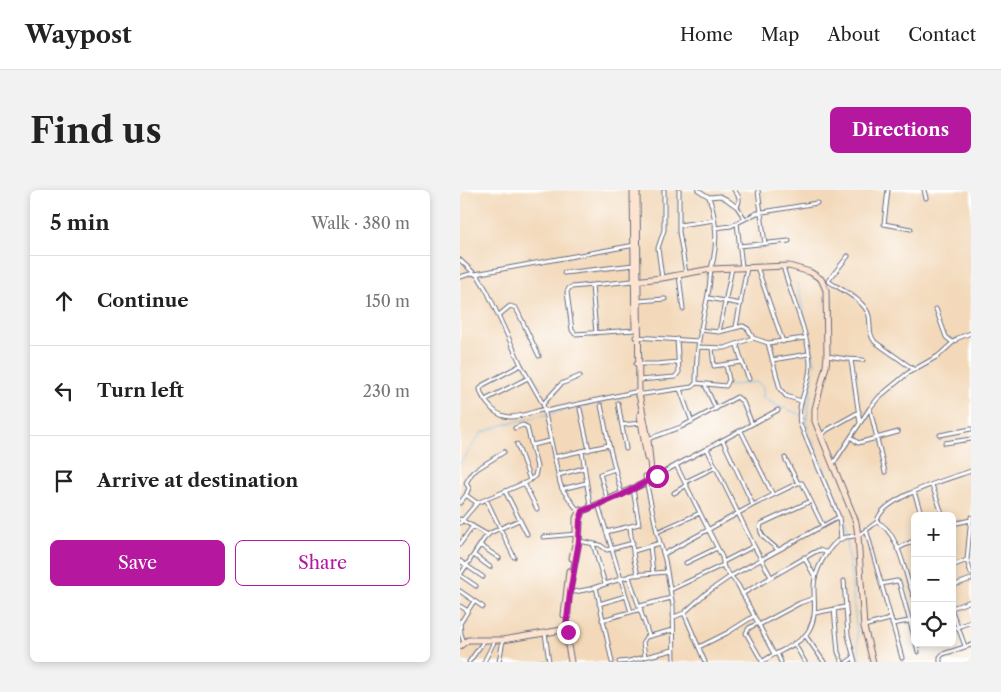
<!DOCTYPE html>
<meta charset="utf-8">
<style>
body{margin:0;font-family:"Libre Caslon Text",serif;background:#f2f2f2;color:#222}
.controls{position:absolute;right:15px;bottom:15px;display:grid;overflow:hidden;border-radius:8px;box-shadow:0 2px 8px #0003}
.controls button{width:45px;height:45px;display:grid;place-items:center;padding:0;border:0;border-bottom:1px solid #e0e0e0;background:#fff;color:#222;font:25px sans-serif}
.stop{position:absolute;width:15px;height:15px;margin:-11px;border:4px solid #b5179e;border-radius:50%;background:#fff}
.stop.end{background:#b5179e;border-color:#fff;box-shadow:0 1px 5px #0008}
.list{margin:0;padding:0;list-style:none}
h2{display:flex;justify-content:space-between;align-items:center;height:65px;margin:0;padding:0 20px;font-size:21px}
h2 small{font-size:16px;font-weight:400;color:#767676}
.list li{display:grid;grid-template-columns:32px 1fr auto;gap:15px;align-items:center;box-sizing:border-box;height:90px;padding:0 20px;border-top:1px solid #e0e0e0}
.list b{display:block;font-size:19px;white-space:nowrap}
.list em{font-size:16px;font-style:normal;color:#767676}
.actions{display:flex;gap:10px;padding:15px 20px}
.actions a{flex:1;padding:11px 0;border:1px solid #b5179e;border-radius:8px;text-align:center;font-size:18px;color:#b5179e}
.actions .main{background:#b5179e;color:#fff}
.icon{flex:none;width:28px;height:28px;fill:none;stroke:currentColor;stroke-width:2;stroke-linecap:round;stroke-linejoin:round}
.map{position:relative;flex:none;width:511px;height:472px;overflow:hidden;border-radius:8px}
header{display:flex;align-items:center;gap:30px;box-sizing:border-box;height:70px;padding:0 25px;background:#fff;border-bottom:1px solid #e0e0e0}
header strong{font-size:24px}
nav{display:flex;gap:28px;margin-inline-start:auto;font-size:18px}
.intro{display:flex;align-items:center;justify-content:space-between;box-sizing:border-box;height:120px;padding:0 30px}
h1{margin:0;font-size:35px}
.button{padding:12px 22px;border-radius:8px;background:#b5179e;color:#fff;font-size:18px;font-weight:700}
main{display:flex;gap:30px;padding:0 30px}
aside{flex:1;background:#fff;border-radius:8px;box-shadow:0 2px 8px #0003}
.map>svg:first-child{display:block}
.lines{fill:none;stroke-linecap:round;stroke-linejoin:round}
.stream{stroke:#71b9e9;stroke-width:1}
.street-casing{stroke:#676a7e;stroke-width:5}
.secondary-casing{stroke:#676a7e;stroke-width:7}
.street{stroke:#fff;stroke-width:3}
.secondary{stroke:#fde4d1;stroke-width:5}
.route{stroke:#b5179e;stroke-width:6}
</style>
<header>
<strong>Waypost</strong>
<nav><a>Home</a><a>Map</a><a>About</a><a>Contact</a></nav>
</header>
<div class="intro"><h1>Find us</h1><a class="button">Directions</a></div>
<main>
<aside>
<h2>5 min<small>Walk · 380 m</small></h2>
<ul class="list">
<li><svg class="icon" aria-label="ahead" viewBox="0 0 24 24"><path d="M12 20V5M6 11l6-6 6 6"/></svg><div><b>Continue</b></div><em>150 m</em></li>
<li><svg class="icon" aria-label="left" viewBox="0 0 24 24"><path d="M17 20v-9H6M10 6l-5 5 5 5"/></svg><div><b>Turn left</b></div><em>230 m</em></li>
<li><svg class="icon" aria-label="arrive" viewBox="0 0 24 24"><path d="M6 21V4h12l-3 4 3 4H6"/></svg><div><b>Arrive at destination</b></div></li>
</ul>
<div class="actions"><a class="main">Save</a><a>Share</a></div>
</aside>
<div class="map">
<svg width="511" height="472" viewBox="0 0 511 472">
<rect width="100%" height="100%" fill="#fff"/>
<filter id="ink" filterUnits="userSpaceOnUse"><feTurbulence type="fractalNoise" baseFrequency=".02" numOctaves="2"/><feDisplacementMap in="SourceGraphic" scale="10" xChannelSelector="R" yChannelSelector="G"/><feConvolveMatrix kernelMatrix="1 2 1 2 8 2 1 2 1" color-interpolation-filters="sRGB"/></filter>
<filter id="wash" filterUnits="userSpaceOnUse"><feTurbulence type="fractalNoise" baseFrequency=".0096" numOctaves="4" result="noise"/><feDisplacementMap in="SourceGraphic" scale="20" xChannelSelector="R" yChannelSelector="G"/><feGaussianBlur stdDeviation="1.12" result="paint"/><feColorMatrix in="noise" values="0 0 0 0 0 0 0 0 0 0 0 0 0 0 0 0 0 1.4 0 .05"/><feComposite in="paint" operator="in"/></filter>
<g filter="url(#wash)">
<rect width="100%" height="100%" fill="#f3d9ba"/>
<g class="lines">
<path class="stream" d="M 337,93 L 355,173 L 346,233 L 385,331 L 400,472
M 269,196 L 296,192 L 303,197 L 303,208 L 318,216 L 345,226
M 0,274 L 21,243 L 42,235 L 165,206"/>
</g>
</g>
<g filter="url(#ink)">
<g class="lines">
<g class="street-casing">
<path id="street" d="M 219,0 L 219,42 L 226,83
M 238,0 L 249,7 L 260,6 L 266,9 L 277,17 L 285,29
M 274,0 C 279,6 281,9 277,17
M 298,0 L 305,54
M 428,0 L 424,34 L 451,39
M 464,0 L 466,8
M 277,33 L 282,77
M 219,35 L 255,30
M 255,38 L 271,36 L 297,23 L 357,13
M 279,56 L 329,51
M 0,70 L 15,84 L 175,55
M 323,76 C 331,108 348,140 350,173 C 351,194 336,212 340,234 L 379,327 L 381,349
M 297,77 L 323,152
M 104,83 L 174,75
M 219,85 L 223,119
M 0,87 L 13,83 L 18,86 L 27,101 L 61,175 L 83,214 L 100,293 L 102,299 L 119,322
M 202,88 L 198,58 L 204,40 L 204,0
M 173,91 L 112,97 L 109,98 L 107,102 L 112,140 L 115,144 L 175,140
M 368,91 C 380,99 405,110 409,126 C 411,135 408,144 415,152 L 453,179
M 368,91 L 388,66
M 132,95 L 136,143
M 248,108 L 281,114
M 179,111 L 205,109
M 476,119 L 486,147 L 492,152
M 38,126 L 50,116 L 56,118 L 79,166
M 276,137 L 287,77
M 240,140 L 259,142 L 283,136 L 288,139 L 293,148
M 259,142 L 272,78
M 175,147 L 239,151
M 308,153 L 320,199 L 326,206 L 341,211
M 277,155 L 282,172 L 289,189
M 238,157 L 265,158 L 293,148 L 308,153 L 345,148
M 252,158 L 254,176 L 282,172
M 367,166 L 387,169 L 403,170
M 312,170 L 348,164
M 391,170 L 400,233
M 176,174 L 196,174 L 219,172
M 61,175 L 23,195 L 20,199 C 21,205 23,208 27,213 C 44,236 60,225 85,219
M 179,190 L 215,187 L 219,182 L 217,149
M 236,193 L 266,196 L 269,190 L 266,175
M 245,195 L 256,219
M 220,199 L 232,232
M 177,205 L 232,197 L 236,193 C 236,175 237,157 241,139 C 243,126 247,112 249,98 C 250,92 250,85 251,79 C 258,55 257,30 249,7
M 25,210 L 68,188
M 158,213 L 166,259
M 83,214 L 101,194 L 120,186
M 120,219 L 129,260
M 410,219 L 425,282
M 86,221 L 179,201
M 162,235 L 181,233
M 281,241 L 313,305
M 480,245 L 511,239
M 361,246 L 367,240 L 399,222
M 391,247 L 398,253 L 438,242
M 188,249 L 221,237 L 277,207 L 283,212 L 292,234
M 263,251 L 293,315
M 485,253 L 511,249
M 57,254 L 70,290
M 72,255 L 90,251
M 149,255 L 161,302
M 247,259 L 294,356 L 311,387
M 122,261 L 130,315
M 94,267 L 149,255 L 141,215
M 373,274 L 410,218 L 419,207 L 448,183 L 478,166 L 498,148 L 511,143
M 216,275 L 262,367 L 264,378 L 278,395 L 314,464
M 98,285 L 124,278
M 185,286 L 197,342 L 205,370 L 213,416 L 214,472
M 187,291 L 318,220
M 225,292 L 256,277
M 64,293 L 77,319
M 338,293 L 342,293 L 363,336
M 472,295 L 483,326
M 102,299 L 126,293
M 45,301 L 67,344
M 454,302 L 462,326
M 214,303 L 227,295
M 6,305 L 9,298 L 6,293 L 12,283 L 17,279 L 44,262
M 147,308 L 140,284 L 155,279
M 26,309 L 54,367
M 0,313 L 6,305 L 17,313
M 138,314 L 171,422
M 511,327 L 507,370 L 511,383
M 0,329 L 28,345
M 417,332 C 419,308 491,288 511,281
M 0,333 L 17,313 L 67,292 L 75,286 L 77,277 L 67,237 L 63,235 L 55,238
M 492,334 L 511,330
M 170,337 L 174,370 L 178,385
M 406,339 L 442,468
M 146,342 L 179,334 L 173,299
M 197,342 L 240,323
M 83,347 L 116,344
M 119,351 L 140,355 L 147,360 L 173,353
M 0,354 L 13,336
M 133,354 L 145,394
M 20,355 L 39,368
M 190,356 L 193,383
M 437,359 L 455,350
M 318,360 C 311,352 297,347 301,334 L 351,311
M 174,361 L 200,353
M 204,364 L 293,315 L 338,293 L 325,268
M 14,365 L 30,377
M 344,367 L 355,387
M 0,371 L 23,387
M 263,372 L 294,356
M 226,373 L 257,358
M 492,376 L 507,370
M 169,387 L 189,446
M 384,391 L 388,445 L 395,472
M 449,393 L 455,409
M 421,394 L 437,391 L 439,392 L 455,450
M 16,396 L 0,385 L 24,349 L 30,343 L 59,330
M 492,396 L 511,389
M 136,397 L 152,472
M 210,400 L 263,375
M 0,401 L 23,417
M 109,403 L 130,399 L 173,385 L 206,382
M 282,404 L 353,363 L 359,360 L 368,363
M 139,414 L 166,406
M 0,416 L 8,421
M 180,416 L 211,408
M 492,418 L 511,411
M 374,419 L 378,462 L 382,472
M 492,421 L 505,456
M 224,423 L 245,472
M 355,423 L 385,417
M 214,427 L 224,423 L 245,404 L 271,386 L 379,327
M 142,430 L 181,419
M 0,431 L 1,444 L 4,452
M 1,432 L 14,411
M 298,433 L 289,438 L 286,443 L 302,471
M 432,434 L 455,430
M 299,435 L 340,413 L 354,408
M 404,436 L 430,429
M 492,439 L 511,432
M 85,443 L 89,472
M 345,445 L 364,472
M 334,453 L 345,472
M 456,453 L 458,462
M 239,457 L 267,443 L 294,426
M 317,463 L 321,472
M 185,467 L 183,452 L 186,447 L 213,440
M 9,472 L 24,451
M 24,472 L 35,450
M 39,472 L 43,450
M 80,472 L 89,472
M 159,472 L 169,471 L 213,460
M 302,472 C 316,461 340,456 349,440 C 357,426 354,413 354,399 C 353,383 368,354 383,348 C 388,346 394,347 398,345 C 405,342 411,336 417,332 C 436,340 443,374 449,393 L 455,391
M 387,472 L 393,468
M 480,472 L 480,467 L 483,464 L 511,455"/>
</g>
<g class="secondary-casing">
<path id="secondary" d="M 173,0 L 175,139
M 173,91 L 202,88 L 251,79 L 329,76 L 350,82 L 361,89 L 366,100 L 367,166 L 366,176 L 355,219 L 355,231 L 396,332 L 398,346 L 404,437 L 413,472
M 180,225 L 187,268
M 112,368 L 116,350 L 116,328 L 120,320
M 104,425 L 109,381
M 107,438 L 109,403 L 119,351 L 120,330 L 123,321 L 183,294 L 187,290 L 191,282 L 188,249 L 179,204 L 177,0
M 106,444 L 111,472
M 0,456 L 8,450 L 43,450 L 102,440"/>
</g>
<use href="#street" class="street"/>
<use href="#secondary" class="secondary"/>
</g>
</g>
<g class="lines" filter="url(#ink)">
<path class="route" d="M 108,442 L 106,438 L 110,403 L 119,351 L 120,330 L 123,321 L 162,305 L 197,286"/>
</g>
</svg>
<div class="controls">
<button>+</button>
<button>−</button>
<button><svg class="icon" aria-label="locate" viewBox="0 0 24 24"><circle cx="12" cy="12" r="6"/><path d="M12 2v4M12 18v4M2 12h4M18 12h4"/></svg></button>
</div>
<div class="stop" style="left:197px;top:286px"></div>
<div class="stop end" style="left:108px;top:442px"></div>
</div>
</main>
